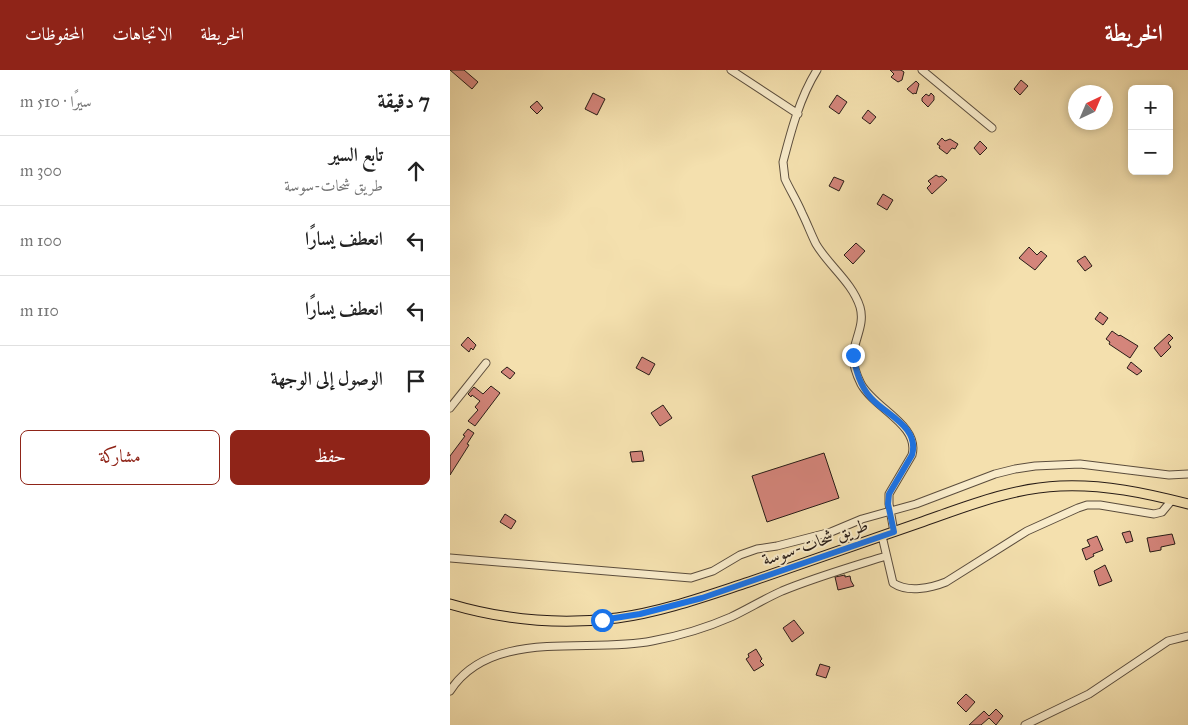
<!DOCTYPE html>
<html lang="ar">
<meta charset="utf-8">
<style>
body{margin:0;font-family:"IM FELL Great Primer",Amiri,serif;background:#f6f6f6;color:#222;direction:rtl}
.controls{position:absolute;right:15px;top:15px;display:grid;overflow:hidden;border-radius:8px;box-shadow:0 2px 8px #0003}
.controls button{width:45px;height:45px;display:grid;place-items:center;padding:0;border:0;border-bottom:1px solid #e0e0e0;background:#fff;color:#222;font:25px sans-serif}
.compass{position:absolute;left:618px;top:15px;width:45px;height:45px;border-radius:50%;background:#fff;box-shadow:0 2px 8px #0003;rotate:44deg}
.stop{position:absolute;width:15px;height:15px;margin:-11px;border:4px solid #1a73e8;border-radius:50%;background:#fff}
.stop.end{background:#1a73e8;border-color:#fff;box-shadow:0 1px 5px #0008}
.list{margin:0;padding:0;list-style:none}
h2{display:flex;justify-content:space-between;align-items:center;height:65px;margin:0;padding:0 20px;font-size:21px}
h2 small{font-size:16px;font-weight:400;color:#767676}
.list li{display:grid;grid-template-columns:32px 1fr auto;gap:15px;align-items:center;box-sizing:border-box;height:70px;padding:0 20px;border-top:1px solid #e0e0e0}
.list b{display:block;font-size:19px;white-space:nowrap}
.list p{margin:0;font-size:16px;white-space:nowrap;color:#767676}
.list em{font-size:16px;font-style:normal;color:#767676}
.actions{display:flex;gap:10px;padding:15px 20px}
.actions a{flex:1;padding:11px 0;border:1px solid #8f2418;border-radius:8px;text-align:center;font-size:18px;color:#8f2418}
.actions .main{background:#8f2418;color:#fff}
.icon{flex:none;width:28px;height:28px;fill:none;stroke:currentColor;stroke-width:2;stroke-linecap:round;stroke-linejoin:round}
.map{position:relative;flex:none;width:738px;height:655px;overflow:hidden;direction:ltr}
header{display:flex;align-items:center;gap:30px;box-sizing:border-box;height:70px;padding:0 25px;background:#8f2418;color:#fff}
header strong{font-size:24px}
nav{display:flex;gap:28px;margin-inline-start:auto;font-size:18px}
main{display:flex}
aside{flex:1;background:#fff}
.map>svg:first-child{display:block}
.building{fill:#d4857b;stroke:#281c17}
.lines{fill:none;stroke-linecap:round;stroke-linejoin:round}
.minor-casing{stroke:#5b4d3d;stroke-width:9}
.major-casing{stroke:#281c17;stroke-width:11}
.minor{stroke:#f8ebca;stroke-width:7}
.major{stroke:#f4e0ae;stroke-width:9}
.route{stroke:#1a73e8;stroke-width:6}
.labels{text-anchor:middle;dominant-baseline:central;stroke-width:4;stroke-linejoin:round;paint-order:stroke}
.street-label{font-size:18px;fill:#281c17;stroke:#f8ebca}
</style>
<header>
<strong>الخريطة</strong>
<nav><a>الخريطة</a><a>الاتجاهات</a><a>المحفوظات</a></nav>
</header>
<main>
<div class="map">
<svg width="738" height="655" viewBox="0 0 738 655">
<rect width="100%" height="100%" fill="#f4e0ae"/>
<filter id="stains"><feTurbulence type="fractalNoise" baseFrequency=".004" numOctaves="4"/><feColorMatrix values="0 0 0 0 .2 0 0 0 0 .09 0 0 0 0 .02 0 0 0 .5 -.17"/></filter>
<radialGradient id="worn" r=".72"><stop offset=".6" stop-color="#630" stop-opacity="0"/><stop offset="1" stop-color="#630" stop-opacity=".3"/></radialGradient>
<path class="building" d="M 0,0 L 14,0 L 28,12 L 22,19 Z
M 440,0 L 451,0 L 454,2 L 452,10 L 448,12 L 441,7 L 444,4 Z
M 571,10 L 578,16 L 570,25 L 564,19 Z
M 466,11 L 469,14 L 466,24 L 465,23 L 463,24 L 457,19 Z
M 143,23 L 155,29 L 147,45 L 135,39 Z
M 481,23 L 484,26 L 484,30 L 478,37 L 472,31 L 472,28 L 476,24 L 479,26 Z
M 387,25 L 397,32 L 389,44 L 379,37 Z
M 87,31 L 93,38 L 87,44 L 80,37 Z
M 418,40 L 426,47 L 420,54 L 412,48 Z
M 492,68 L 495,71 L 500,69 L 508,74 L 505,79 L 502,78 L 497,84 L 489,78 L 490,76 L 487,74 Z
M 530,71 L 537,78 L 530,85 L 524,78 Z
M 486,105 L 489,107 L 492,106 L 497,110 L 482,124 L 477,118 L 481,114 L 478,111 Z
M 384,107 L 394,111 L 389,121 L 379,116 Z
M 433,124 L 443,130 L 437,140 L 427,134 Z
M 406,173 L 415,181 L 403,194 L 394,185 Z
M 579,177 L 587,185 L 591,181 L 597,186 L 585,200 L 569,188 Z
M 635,186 L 642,196 L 635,201 L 627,191 Z
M 650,242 L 658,248 L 653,255 L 645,249 Z
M 662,261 L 669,266 L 670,265 L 688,276 L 680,288 L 659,274 L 660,272 L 656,269 Z
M 719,264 L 723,268 L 718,273 L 721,277 L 711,287 L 704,278 Z
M 18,267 L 26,275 L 23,280 L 21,278 L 19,282 L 11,275 Z
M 192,287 L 205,294 L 199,305 L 186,298 Z
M 681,292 L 692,301 L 687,305 L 677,298 Z
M 57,297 L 65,303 L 60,309 L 51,302 Z
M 41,316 L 50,323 L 25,356 L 18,351 L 28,340 L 25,337 L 30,331 L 22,325 L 21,327 L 18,324 L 24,317 L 33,324 Z
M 213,335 L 222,348 L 210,356 L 201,343 Z
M 18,359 L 24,363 L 17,374 L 19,375 L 0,405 L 0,386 L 15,366 L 13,365 Z
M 192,381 L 194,391 L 182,392 L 180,382 Z
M 374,383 L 389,428 L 317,452 L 302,406 Z
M 55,444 L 66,451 L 61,459 L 50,452 Z
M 680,461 L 683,471 L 676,473 L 672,463 Z
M 722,464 L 725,474 L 711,477 L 711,480 L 700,482 L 697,468 Z
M 647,466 L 653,480 L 643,484 L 644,486 L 636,490 L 632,479 L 640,476 L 637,470 Z
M 655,495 L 662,511 L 649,516 L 644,501 Z
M 395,505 L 395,507 L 400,506 L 401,511 L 404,516 L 388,520 L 385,507 Z
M 344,550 L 354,563 L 342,572 L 333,558 Z
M 306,579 L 312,589 L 310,591 L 314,595 L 304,601 L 296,589 L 299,587 L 298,584 Z
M 370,594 L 380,597 L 376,608 L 366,605 Z
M 516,624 L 525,632 L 516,642 L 507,633 Z
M 546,639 L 553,646 L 546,655 L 539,648 L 531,655 L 519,655 L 534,641 L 539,646 Z"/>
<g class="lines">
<g class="minor-casing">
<path id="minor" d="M 281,0 L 348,44
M 367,0 C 350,27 341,61 333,92 L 335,109 C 340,120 347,131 352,143 C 357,153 361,164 366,174 C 379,196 402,212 410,237 C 415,254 405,268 403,285 C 403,294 407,306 411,314 C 425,339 470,355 462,385 L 439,424 L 439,434 L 444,462
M 472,0 L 542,58
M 0,338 L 36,293
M 432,466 L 443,513 C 458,523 481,518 496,512 L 577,461 L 628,438 L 637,435 L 650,435 L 704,444 L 712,442 L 722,430
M 0,488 L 241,508 L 263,501 L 290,485 L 307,479 L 327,476 L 381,462 L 412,449 L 466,434 L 545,404 L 565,399 L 585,396 L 630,394 L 719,405 L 738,404
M 0,621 C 41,557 138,584 202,571 C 229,566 256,558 281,547 C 298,539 314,529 332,521 C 366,507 401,497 436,486
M 575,655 L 639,624 L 718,571 L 738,566"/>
</g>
<g class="major-casing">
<path id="major" d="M 0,534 C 54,550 111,555 167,548 C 212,542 256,526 299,512 C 356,492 413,472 469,453 C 515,437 561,418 610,416 C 653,414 696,423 738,434"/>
</g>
<use href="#minor" class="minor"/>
<use href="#major" class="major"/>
</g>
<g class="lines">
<path class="route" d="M 152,550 L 190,544 L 252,528 L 444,462 L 438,434 L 439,424 L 462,385 C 470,357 436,345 421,328 C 410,316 406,301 403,285"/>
</g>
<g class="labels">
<g class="street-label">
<text transform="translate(365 472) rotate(-19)">طريق شحات-سوسة</text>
</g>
</g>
<rect width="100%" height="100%" filter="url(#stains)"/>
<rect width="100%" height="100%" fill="url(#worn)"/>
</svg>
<div class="controls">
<button>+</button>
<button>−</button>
</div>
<svg class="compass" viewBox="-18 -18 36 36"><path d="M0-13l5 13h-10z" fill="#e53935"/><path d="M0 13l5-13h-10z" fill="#767676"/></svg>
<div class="stop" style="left:152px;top:550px"></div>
<div class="stop end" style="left:403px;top:285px"></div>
</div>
<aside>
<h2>7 دقيقة<small>سيرًا · 510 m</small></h2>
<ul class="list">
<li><svg class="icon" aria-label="ahead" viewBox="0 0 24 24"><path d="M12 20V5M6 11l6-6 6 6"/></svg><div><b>تابع السير</b><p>طريق شحات-سوسة</p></div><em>300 m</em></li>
<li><svg class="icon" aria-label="left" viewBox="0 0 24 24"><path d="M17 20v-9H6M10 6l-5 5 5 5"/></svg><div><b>انعطف يسارًا</b></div><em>100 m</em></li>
<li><svg class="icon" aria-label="left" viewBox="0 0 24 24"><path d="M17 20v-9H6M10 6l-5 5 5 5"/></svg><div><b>انعطف يسارًا</b></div><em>110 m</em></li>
<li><svg class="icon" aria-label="arrive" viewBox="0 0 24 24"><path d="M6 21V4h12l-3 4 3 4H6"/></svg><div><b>الوصول إلى الوجهة</b></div></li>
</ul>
<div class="actions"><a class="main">حفظ</a><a>مشاركة</a></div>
</aside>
</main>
